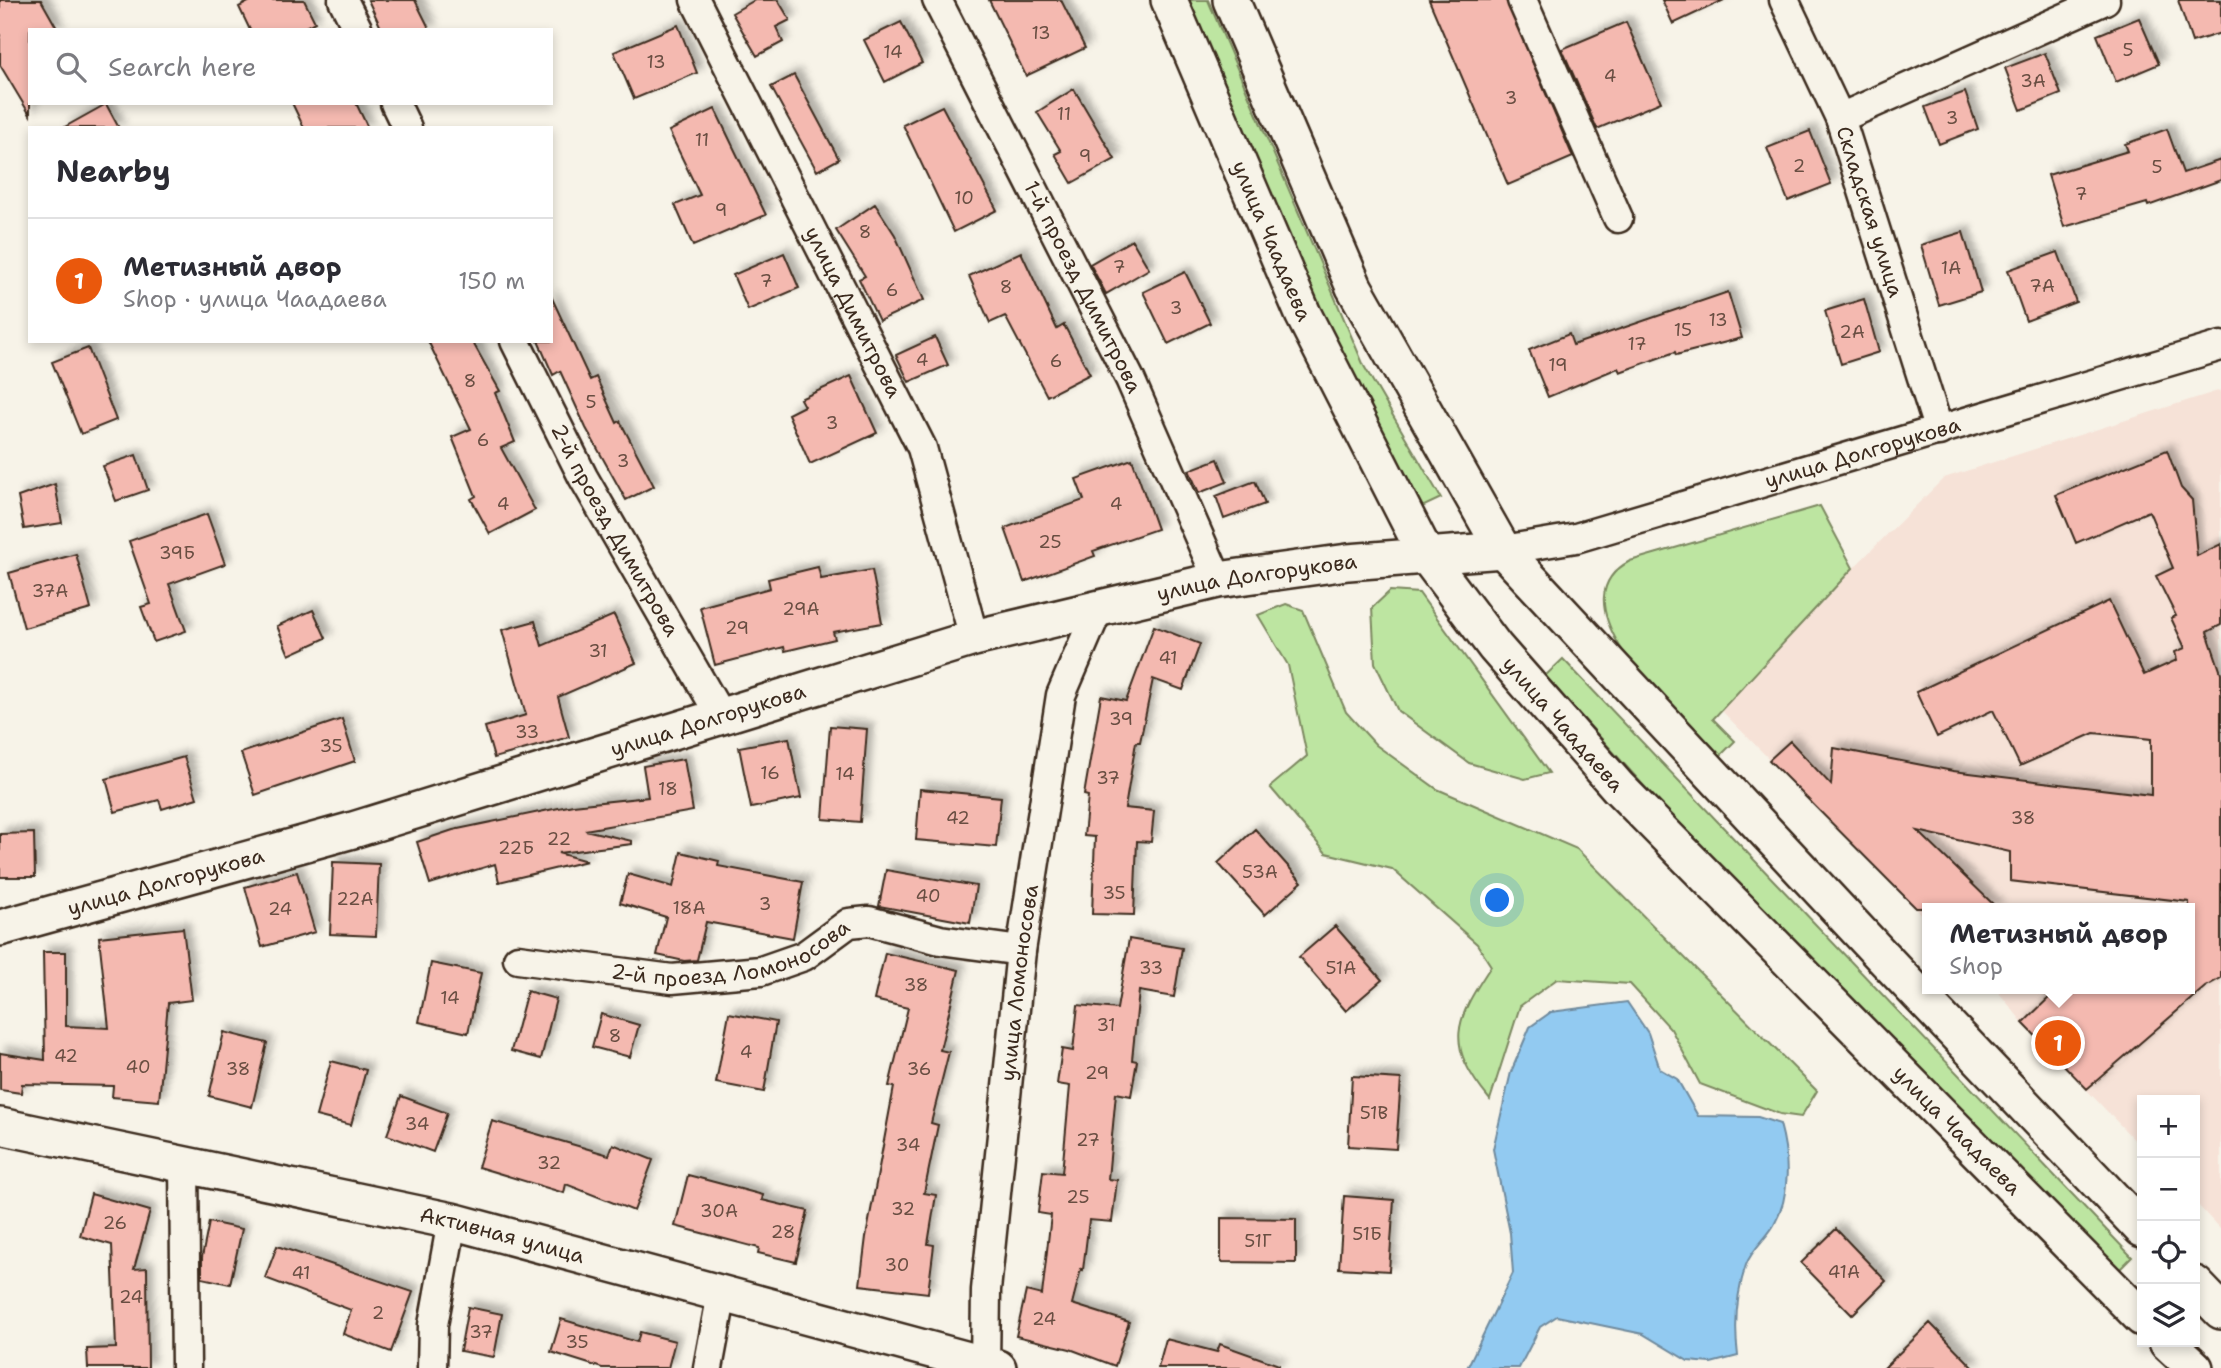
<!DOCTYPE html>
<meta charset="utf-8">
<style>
body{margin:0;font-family:"Shantell Sans",sans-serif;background:#f7f7f7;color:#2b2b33}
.controls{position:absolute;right:21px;bottom:21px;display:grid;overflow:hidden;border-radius:0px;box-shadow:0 4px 10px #0003}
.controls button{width:63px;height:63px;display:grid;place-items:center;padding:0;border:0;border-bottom:2px solid #e1e1e2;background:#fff;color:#2b2b33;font:35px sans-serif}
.you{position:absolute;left:1498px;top:901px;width:24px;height:24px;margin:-18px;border:5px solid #fff;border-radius:50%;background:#1a73e8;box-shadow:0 0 0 10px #1a73e833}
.badge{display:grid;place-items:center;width:46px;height:46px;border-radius:50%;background:#ea580c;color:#fff;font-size:23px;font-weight:700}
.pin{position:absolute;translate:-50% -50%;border:4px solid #fff;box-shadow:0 2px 7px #0006}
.popup{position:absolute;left:1922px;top:903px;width:273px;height:91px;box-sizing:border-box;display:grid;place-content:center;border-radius:0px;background:#fff;filter:drop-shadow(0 2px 5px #0005);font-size:23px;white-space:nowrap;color:#7c7c81}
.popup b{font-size:26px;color:#2b2b33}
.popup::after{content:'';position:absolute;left:50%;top:100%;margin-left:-14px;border:14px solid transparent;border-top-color:#fff}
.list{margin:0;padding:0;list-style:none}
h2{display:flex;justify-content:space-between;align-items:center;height:91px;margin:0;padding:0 28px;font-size:30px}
h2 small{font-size:23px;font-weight:400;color:#7c7c81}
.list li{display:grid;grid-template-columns:46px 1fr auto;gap:21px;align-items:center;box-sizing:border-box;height:126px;padding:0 28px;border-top:2px solid #e1e1e2}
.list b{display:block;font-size:26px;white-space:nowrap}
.list p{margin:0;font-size:23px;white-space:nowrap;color:#7c7c81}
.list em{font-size:23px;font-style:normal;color:#7c7c81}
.icon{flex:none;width:38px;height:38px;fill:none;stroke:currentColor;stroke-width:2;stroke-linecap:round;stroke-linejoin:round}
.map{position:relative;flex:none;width:2221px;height:1368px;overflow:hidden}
.search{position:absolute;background:#fff;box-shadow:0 4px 10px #0003;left:28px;top:28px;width:525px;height:77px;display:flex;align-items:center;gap:18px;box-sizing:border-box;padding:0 24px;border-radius:0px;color:#7c7c81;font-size:26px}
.panel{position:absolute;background:#fff;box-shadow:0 4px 10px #0003;left:28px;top:126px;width:525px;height:217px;border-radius:0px}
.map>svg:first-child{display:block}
.built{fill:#f6e2d7}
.green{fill:#bde5a1;stroke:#7c8860;stroke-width:2}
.water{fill:#92caf1;stroke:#6f8a9d;stroke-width:2}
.building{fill:#f4b9b0;stroke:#3b2a1e;stroke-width:2;filter:url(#shadow)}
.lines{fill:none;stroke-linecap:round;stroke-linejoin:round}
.minor-casing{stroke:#3b2a1e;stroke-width:33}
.major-casing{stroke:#3b2a1e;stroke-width:40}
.minor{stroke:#f7f3e8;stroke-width:28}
.major{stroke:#f7f3e8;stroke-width:35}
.labels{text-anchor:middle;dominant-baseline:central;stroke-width:5;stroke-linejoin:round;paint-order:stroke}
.number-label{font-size:18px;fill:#694e42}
.street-label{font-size:21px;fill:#3b2a1e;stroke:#f7f3e8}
</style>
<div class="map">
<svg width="2221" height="1368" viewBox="0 0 2221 1368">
<defs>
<filter id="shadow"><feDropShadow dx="6" dy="-6" stdDeviation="3.5" flood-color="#0004"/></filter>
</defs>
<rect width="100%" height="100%" fill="#f7f3e8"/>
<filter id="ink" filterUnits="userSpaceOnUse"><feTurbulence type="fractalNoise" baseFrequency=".0143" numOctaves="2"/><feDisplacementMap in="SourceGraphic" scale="14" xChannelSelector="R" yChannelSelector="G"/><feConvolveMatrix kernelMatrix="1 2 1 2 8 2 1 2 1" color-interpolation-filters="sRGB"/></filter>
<g filter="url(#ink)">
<path class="built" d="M 2221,390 L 2221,1230 L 2195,1202 L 2195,1100 L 2142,1100 L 2142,1148 L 2023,1023 L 1996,989 L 2189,989 L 2189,908 L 1927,908 L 1927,920 L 1721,710 L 1806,615 L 1944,478 Z"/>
<path class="green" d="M 1184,0 L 1208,0 L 1364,366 L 1441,498 L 1420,508 L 1338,356 Z
M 1820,506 L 1853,568 L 1713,719 L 1735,741 L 1718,758 C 1685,722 1547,605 1630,561 Z
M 1390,591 L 1419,593 L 1549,773 L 1525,779 L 1469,763 L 1398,711 L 1375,663 L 1372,608 Z
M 1286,604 L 1303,610 L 1346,712 L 1376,745 L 1437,789 L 1577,849 L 1817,1091 L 1801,1117 L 1780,1114 L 1700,1084 L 1671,1029 L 1630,984 L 1557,979 L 1520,1006 L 1490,1100 C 1444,1044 1454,1022 1491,966 L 1477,944 L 1392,869 L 1326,853 L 1270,787 L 1307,756 L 1288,665 L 1258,615 Z
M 1563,659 L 2132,1257 L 2116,1273 L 1653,796 L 1545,676 Z"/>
<path class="water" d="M 1627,1002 L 1648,1033 L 1660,1069 L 1677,1079 L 1698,1116 L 1758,1117 L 1780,1124 C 1789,1156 1791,1195 1774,1225 C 1766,1239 1752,1249 1746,1265 C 1736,1295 1734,1324 1738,1356 L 1711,1363 L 1688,1361 L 1643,1334 L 1557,1316 L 1540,1327 L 1519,1368 L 1467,1368 L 1513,1273 L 1510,1233 L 1493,1149 L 1511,1072 L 1530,1027 L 1551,1012 Z"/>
<path class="building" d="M 0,0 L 41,0 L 58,30 L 30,30 L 30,115 L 0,65 Z
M 252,0 L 304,0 L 315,22 L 300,30 L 250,30 L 239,7 Z
M 368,0 L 415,0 L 430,30 L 382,30 Z
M 755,0 L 778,0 L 790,20 L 776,27 L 783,42 L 757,56 L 732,13 Z
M 989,0 L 1061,0 L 1085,48 L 1026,76 Z
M 1429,0 L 1506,0 L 1573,157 L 1508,185 Z
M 1662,0 L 1724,0 L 1673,24 Z
M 2178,0 L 2221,0 L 2221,33 L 2192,42 Z
M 2139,18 L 2159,64 L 2116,82 L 2097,35 Z
M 901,22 L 922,63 L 885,82 L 864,40 Z
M 1626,22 L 1661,102 L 1597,129 L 1562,49 Z
M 678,25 L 697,73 L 634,99 L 614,52 Z
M 2045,53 L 2061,94 L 2021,110 L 2005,68 Z
M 794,75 L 839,159 L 817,171 L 771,87 Z
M 1074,89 L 1115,159 L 1072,183 L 1055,154 L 1061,151 L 1037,112 Z
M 1965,92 L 1978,129 L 1939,144 L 1925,107 Z
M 292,103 L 356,103 L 368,128 L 304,128 Z
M 106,104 L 119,128 L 63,128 Z
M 942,106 L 997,210 L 954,232 L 903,125 Z
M 715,109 L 766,215 L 693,246 L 675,205 L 700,195 L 669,131 Z
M 2167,129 L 2183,173 L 2221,160 L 2221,180 L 2148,206 L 2147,203 L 2064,227 L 2048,175 L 2128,151 L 2125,144 Z
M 1810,131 L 1831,184 L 1788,201 L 1767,148 Z
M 875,204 L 895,235 L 924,300 L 879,321 L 859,279 L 865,276 L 836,230 Z
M 1963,232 L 1981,292 L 1939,305 L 1921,245 Z
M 1132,240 L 1149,269 L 1106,294 L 1090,264 Z
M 1021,252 L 1057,329 L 1064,325 L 1090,374 L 1047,396 L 1005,316 L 990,323 L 969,276 Z
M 2058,252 L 2076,302 L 2026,321 L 2008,270 Z
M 784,253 L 799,288 L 748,310 L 733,275 Z
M 1185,272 L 1210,323 L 1168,344 L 1143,292 Z
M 1728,292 L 1742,338 L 1676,355 L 1675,352 L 1620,372 L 1618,368 L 1548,397 L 1529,350 L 1569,334 L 1573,345 Z
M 551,296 L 590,380 L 596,377 L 617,423 L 620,421 L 654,486 L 626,500 L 586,428 L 560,371 L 553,375 L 538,341 L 551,341 Z
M 1864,299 L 1879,352 L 1841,364 L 1825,311 Z
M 935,337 L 948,365 L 909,382 L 896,355 Z
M 428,341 L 472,341 L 500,391 L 495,393 L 515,442 L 501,448 L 535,510 L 490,534 L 471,499 L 476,496 L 452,437 L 471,429 Z
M 88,348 L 116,420 L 81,434 L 52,362 Z
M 851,376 L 877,433 L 810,464 L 788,414 L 804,406 L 800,399 Z
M 2167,450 L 2181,488 L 2192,500 L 2197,556 L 2221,544 L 2221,625 L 2207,632 L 2221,673 L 2221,978 L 2205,987 L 2087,1089 L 2023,1023 L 2058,989 L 2189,989 L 2189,902 L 2010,881 L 2010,852 L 1918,831 L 1997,908 L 1916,908 L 1769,760 L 1790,741 L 1831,785 L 1834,748 L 1953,771 L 2151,795 L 2151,739 L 2094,733 L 2020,766 L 1993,710 L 1937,737 L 1916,692 L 2109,601 L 2144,675 L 2177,660 L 2175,652 L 2185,648 L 2171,618 L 2176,616 L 2156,576 L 2173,568 L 2149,511 L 2076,543 L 2056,495 Z
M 136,455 L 148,490 L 116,501 L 103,466 Z
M 1132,459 L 1157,529 L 1093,551 L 1095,556 L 1024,582 L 1005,528 L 1084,500 L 1076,479 Z
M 1218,459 L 1227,482 L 1199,493 L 1189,470 Z
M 1255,481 L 1265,504 L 1224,519 L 1216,496 Z
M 55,484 L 62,523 L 24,529 L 18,497 Z
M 207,514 L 225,564 L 169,584 L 186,631 L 154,642 L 141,607 L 151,604 L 129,541 Z
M 76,554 L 91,609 L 24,628 L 9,573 Z
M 818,567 L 821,579 L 872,570 L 882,623 L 833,632 L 835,639 L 785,651 L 784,647 L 715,665 L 700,607 L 770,588 L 768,579 Z
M 313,610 L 326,638 L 289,655 L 277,626 Z
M 614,615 L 636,663 L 558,697 L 569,737 L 494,758 L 485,727 L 526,715 L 502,630 L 535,621 L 542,646 Z
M 1154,626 L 1200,644 L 1183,690 L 1153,679 L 1140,742 L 1136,742 L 1125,808 L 1154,811 L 1151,842 L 1137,841 L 1134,915 L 1092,914 L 1095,837 L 1084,836 L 1088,796 L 1084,795 L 1101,696 L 1126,701 Z
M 342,719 L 355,761 L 255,795 L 241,753 Z
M 830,726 L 867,729 L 860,822 L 823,819 Z
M 789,738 L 801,798 L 751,808 L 739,747 Z
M 184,757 L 197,798 L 162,809 L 159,800 L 115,812 L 106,779 Z
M 684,759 L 693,811 L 585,830 L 632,841 L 632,844 L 558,853 L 587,861 L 499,882 L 495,864 L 430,884 L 417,842 L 453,830 L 573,805 L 648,797 L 643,766 Z
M 920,789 L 1001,797 L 996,847 L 916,840 Z
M 1255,829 L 1302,882 L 1265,915 L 1218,863 Z
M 34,833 L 35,877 L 0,877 L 0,834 Z
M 681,852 L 719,861 L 718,866 L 803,882 L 793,938 L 706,922 L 697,960 L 684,961 L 657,955 L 666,917 L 620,903 L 628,874 L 673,887 Z
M 333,862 L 379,864 L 376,936 L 330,934 Z
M 886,870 L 976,886 L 970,923 L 879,906 Z
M 297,872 L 315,932 L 262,947 L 245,887 Z
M 1335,926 L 1382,980 L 1346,1011 L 1299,957 Z
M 183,928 L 192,1000 L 168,1003 L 159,1101 L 112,1097 L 113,1086 L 22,1084 L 21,1093 L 0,1090 L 0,1053 L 45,1060 L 43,952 L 66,952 L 66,1026 L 109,1028 L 99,937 Z
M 1129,939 L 1182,948 L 1174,997 L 1139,991 L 1132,1060 L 1137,1061 L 1131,1096 L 1116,1093 L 1108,1179 L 1117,1180 L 1112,1222 L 1089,1220 L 1083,1270 L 1081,1269 L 1072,1304 L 1129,1322 L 1115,1366 L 1070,1349 L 1016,1336 L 1026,1291 L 1042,1295 L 1051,1215 L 1038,1213 L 1043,1171 L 1062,1173 L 1070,1086 L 1057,1084 L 1062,1049 L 1073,1051 L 1078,1005 L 1117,1009 Z
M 885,953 L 959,970 L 940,1050 L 949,1052 L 931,1123 L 938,1125 L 924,1193 L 936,1195 L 928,1244 L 934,1245 L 928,1293 L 860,1285 L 866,1237 L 894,1087 L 889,1086 L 908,1008 L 874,1000 Z
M 431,963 L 481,973 L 468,1033 L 419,1022 Z
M 527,991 L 556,999 L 541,1059 L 511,1051 Z
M 729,1013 L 776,1022 L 764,1092 L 716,1083 Z
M 601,1014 L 639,1025 L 630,1057 L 592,1047 Z
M 224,1032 L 267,1043 L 252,1107 L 209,1096 Z
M 331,1061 L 366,1070 L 351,1125 L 316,1116 Z
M 1352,1076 L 1401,1079 L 1396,1149 L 1348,1146 Z
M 401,1096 L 447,1113 L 433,1152 L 387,1135 Z
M 492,1121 L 609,1155 L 613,1144 L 653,1160 L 634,1211 L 566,1184 L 564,1193 L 478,1167 Z
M 688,1175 L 763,1195 L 762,1200 L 808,1211 L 796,1262 L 758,1253 L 759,1248 L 675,1226 Z
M 91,1194 L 150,1211 L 134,1269 L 147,1268 L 148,1368 L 88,1368 L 87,1349 L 116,1348 L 112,1245 L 80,1236 Z
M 1344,1196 L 1394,1200 L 1389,1271 L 1339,1268 Z
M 1221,1218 L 1296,1219 L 1296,1263 L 1221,1262 Z
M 209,1222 L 242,1229 L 230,1284 L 202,1278 L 202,1257 Z
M 1836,1229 L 1886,1281 L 1852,1315 L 1801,1263 Z
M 277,1246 L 413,1292 L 391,1352 L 343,1334 L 351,1310 L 265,1278 Z
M 468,1307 L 502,1314 L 494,1357 L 460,1351 Z
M 561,1319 L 637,1342 L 640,1332 L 675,1341 L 668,1368 L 602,1368 L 551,1352 Z
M 1930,1323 L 1974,1368 L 1884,1368 Z
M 1166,1339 L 1217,1352 L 1220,1344 L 1279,1365 L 1279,1368 L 1158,1368 Z"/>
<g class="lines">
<g class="minor-casing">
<g id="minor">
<path d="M 343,0 L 358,30"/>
<path id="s1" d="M 695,0 L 922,448 L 974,638"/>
<path id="s2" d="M 937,0 L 1130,379 L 1218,580"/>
<path d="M 1522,0 L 1618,218"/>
<path id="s3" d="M 1784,0 L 1840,118 L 1939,431"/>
<path d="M 395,103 L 407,128"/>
<path d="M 1840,118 L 2105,0"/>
<path id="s4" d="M 515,341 L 583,477 L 720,715"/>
<path id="s5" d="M 1503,550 L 1576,538 L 2221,346"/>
<path id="s6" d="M 518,959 L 672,979 L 761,971 L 804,956 L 849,923 L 869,921 L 940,940 L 1021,951"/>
<path d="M 184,1163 L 186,1368"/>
<path d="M 432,1368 L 433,1325 L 452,1221"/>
<path d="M 708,1368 L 722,1293"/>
<path id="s7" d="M 985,1368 L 986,1290 L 1021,951 L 1061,695 L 1099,607"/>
</g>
</g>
<g class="major-casing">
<g id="major">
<path id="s8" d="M 1169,0 L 1303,314 L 1426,555 L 1495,647 L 1618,787 L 2142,1318"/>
<path d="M 1231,0 L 1354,287 L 1503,550 L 1881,955 L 2142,1229"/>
<path id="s9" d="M 0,928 L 353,830 L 974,638 L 1218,580 L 1348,562 L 1503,550"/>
<path id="s10" d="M 0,1126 L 452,1221 L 998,1368"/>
<path d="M 2195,1284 L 2221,1311"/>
<path d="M 2167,1342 L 2195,1368"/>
</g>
</g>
<use href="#minor" class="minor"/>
<use href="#major" class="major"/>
</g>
</g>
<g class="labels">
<g class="number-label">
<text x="1041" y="33">13</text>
<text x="2128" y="50">5</text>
<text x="893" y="52">14</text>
<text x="656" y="62">13</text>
<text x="1610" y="76">4</text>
<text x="2033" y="81">3А</text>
<text x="1511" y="98">3</text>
<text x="1064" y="114">11</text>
<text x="1952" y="118">3</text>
<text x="702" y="140">11</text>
<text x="1085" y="156">9</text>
<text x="1799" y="166">2</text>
<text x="2157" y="167">5</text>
<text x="2081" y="194">7</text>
<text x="964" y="198">10</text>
<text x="721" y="210">9</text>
<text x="865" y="232">8</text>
<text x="1119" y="267">7</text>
<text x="1951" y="268">1А</text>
<text x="766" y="281">7</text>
<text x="2042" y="286">7А</text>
<text x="1006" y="287">8</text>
<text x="892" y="290">6</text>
<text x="1176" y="308">3</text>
<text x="1718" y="320">13</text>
<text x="1683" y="330">15</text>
<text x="1852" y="332">2А</text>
<text x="1637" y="344">17</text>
<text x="922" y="360">4</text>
<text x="1056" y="361">6</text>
<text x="1558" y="365">19</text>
<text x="470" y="381">8</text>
<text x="591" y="402">5</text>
<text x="832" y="423">3</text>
<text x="483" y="440">6</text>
<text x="623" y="461">3</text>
<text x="503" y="504">4</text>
<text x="1116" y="504">4</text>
<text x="1050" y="542">25</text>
<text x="177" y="553">39Б</text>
<text x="50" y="591">37А</text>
<text x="801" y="609">29А</text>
<text x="737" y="628">29</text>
<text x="598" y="651">31</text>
<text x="1168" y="658">41</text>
<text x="1121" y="719">39</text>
<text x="527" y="732">33</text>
<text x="331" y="746">35</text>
<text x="770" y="773">16</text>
<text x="845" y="774">14</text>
<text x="1108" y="778">37</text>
<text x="668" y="789">18</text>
<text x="958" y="818">42</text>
<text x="2023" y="818">38</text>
<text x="559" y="839">22</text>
<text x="516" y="848">22Б</text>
<text x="1260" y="872">53А</text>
<text x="1114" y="893">35</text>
<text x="928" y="896">40</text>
<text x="355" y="899">22А</text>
<text x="765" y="904">3</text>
<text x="689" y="908">18А</text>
<text x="280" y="909">24</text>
<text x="1151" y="968">33</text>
<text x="1341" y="968">51А</text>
<text x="916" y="985">38</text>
<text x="450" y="998">14</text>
<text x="1106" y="1025">31</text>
<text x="615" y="1036">8</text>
<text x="746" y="1052">4</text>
<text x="66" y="1056">42</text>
<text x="138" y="1067">40</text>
<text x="238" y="1069">38</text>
<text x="919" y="1069">36</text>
<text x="1097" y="1073">29</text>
<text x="1374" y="1113">51В</text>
<text x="417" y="1124">34</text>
<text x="1088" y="1140">27</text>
<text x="908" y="1145">34</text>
<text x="549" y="1163">32</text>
<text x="1078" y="1197">25</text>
<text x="903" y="1209">32</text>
<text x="719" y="1211">30А</text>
<text x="115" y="1223">26</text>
<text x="783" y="1232">28</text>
<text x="1367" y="1234">51Б</text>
<text x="1258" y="1241">51Г</text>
<text x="897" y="1265">30</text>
<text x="1844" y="1272">41А</text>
<text x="301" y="1273">41</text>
<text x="131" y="1297">24</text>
<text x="378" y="1313">2</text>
<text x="1044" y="1319">24</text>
<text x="481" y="1332">37</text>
<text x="577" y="1342">35</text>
</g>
<g class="street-label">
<text stroke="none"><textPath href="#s3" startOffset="229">Складская улица</textPath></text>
<text stroke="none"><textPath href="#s8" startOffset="262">улица Чаадаева</textPath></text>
<text stroke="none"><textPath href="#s2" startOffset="322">1-й проезд Димитрова</textPath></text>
<text stroke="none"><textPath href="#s1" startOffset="350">улица Димитрова</textPath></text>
<text stroke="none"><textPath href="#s5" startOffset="373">улица Долгорукова</textPath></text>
<text stroke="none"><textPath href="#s4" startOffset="214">2-й проезд Димитрова</textPath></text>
<text stroke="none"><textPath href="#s9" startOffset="1306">улица Долгорукова</textPath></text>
<text stroke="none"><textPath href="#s9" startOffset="738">улица Долгорукова</textPath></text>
<text stroke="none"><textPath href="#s8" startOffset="830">улица Чаадаева</textPath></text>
<text stroke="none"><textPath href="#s9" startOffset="172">улица Долгорукова</textPath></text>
<text stroke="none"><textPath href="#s6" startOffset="219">2-й проезд Ломоносова</textPath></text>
<text stroke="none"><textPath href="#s7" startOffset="387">улица Ломоносова</textPath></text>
<text stroke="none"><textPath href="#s8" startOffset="1396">улица Чаадаева</textPath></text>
<text stroke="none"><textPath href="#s10" startOffset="514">Активная улица</textPath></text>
</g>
</g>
</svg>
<div class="controls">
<button>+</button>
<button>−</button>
<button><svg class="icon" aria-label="locate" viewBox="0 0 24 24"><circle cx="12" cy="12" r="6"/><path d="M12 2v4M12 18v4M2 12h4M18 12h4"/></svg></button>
<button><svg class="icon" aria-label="layers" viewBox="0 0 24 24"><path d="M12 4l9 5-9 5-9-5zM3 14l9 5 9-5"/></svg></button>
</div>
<div class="you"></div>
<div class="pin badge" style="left:2058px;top:1043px">1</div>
<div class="popup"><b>Метизный двор</b>Shop</div>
<div class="search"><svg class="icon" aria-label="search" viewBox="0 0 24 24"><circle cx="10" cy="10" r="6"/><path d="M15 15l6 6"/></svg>Search here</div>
<section class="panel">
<h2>Nearby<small></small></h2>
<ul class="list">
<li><span class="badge">1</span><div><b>Метизный двор</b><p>Shop · улица Чаадаева</p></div><em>150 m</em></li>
</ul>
</section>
</div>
